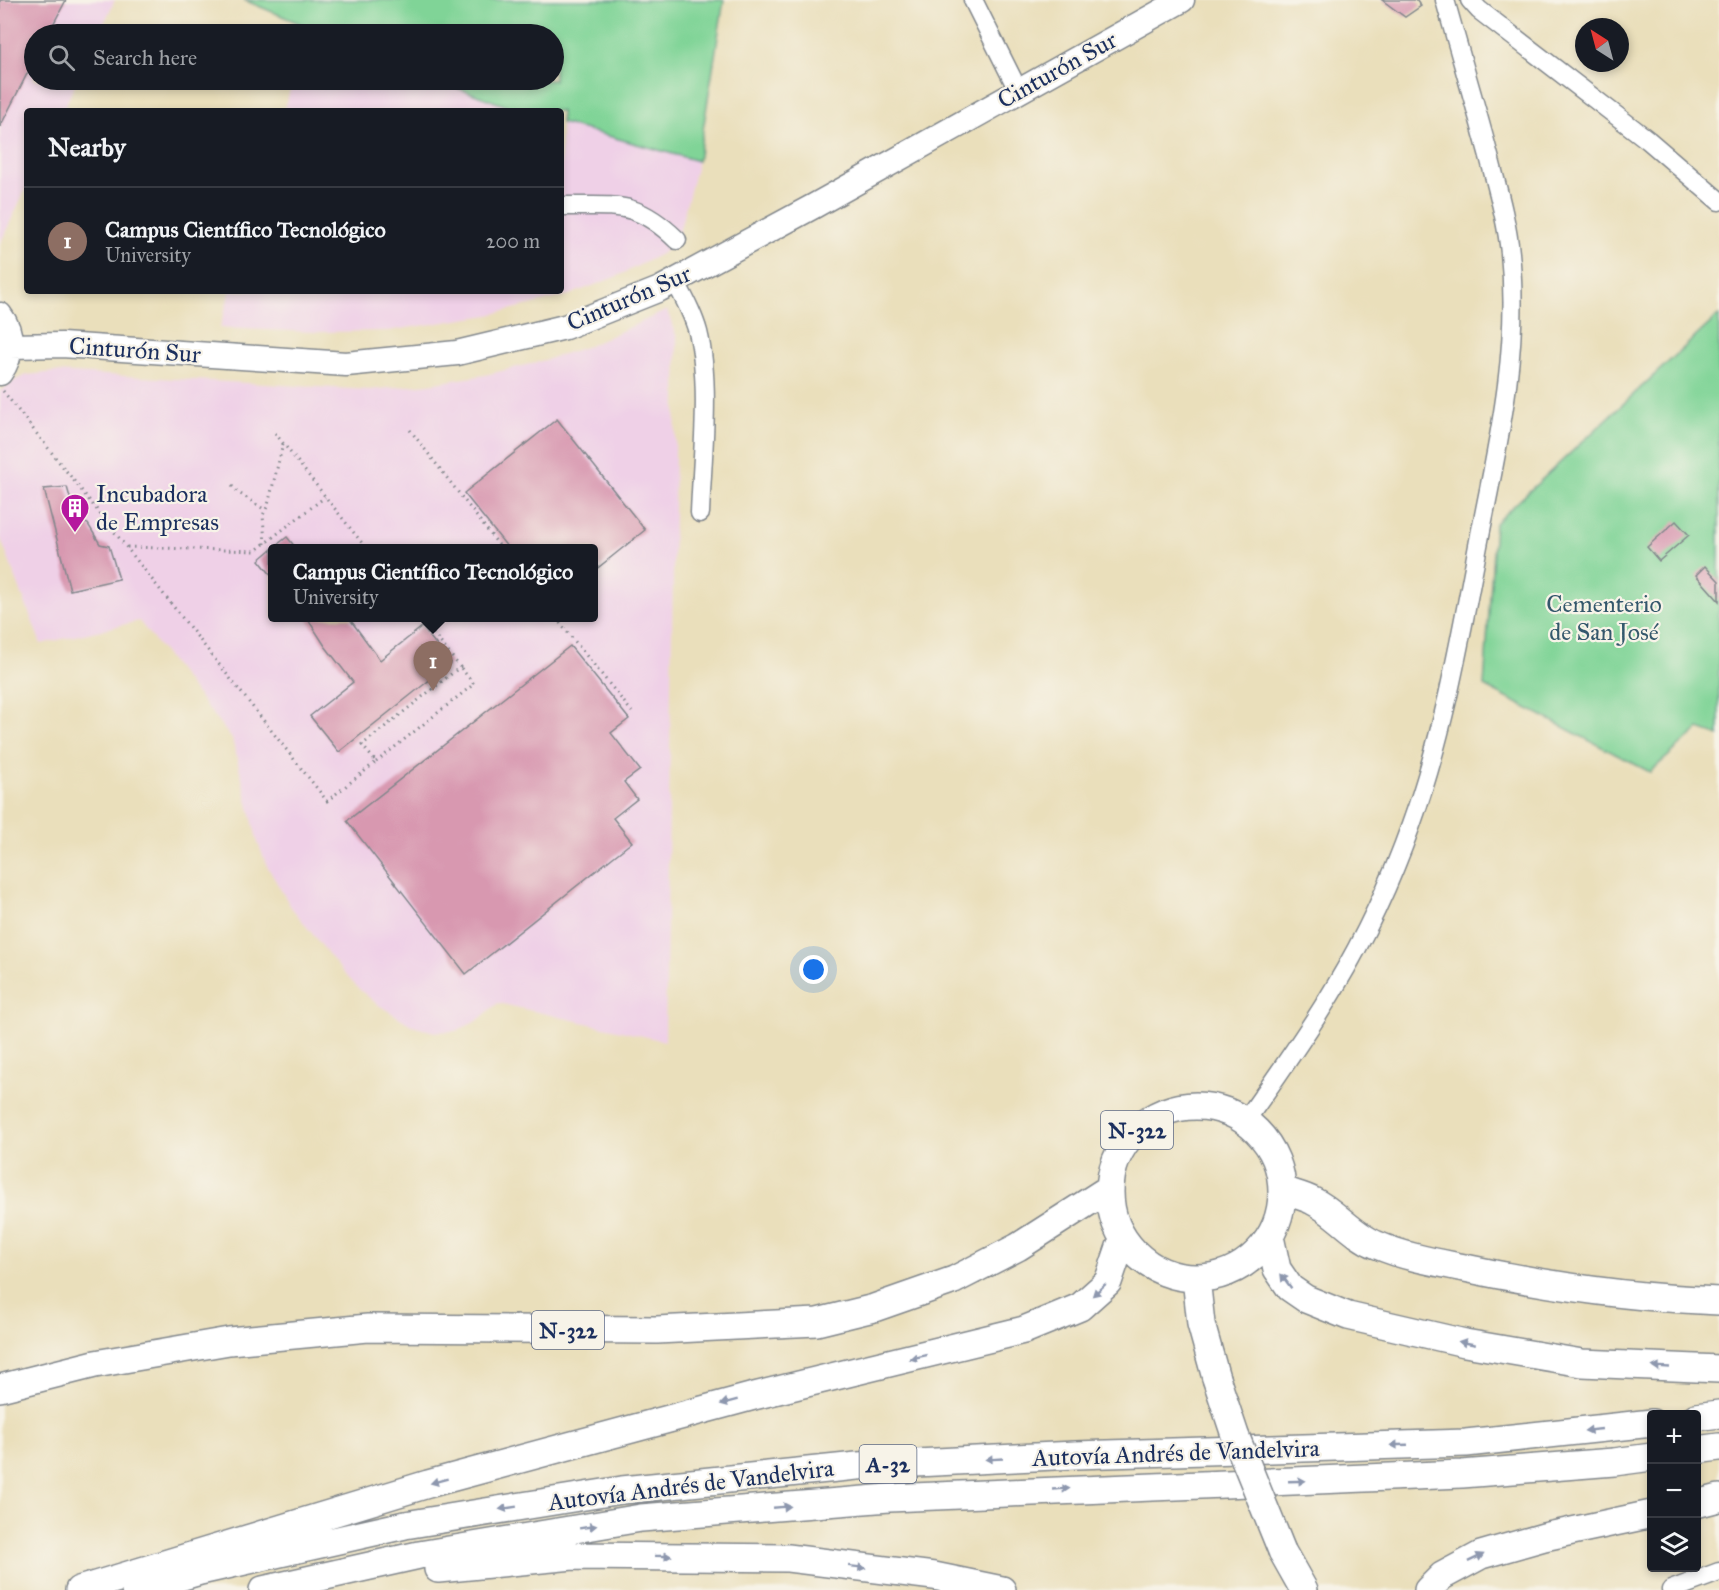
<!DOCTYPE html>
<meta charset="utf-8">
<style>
body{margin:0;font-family:"IM FELL Great Primer",serif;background:#242831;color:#f1f3f6}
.controls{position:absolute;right:18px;bottom:18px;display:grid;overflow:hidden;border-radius:6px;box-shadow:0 3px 9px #0003}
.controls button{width:54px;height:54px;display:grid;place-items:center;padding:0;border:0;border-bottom:2px solid #363941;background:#171b24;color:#f1f3f6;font:30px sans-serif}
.compass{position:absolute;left:1575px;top:18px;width:54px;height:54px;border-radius:50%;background:#171b24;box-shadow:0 3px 9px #0003;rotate:324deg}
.you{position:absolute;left:814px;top:970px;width:21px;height:21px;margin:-15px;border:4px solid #fff;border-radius:50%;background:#1a73e8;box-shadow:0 0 0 9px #1a73e833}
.badge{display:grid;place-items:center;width:39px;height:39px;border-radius:50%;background:#ea580c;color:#fff;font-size:20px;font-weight:700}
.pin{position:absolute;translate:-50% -50px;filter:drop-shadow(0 2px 3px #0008)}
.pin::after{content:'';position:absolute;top:32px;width:21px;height:18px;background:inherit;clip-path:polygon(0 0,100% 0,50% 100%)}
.popup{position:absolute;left:268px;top:544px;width:330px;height:78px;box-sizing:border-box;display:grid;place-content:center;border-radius:6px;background:#171b24;filter:drop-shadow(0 2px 4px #0005);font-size:20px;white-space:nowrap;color:#9ea1a6}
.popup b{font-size:22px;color:#f1f3f6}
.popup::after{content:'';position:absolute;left:50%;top:100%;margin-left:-12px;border:12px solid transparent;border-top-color:#171b24}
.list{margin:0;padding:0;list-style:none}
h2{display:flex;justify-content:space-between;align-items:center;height:78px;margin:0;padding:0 24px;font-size:26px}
h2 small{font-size:20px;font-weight:400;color:#9ea1a6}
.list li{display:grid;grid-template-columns:39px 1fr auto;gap:18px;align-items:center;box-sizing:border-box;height:108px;padding:0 24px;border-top:2px solid #363941}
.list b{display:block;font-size:22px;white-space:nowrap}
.list p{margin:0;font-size:20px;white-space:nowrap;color:#9ea1a6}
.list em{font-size:20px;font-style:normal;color:#9ea1a6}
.icon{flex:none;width:33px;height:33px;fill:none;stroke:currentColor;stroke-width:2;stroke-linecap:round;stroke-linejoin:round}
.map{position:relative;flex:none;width:1719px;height:1590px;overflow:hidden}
.search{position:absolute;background:#171b24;box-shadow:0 3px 9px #0003;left:24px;top:24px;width:540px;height:66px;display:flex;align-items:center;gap:15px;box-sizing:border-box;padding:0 21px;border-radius:33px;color:#9ea1a6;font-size:22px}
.panel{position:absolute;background:#171b24;box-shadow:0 3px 9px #0003;left:24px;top:108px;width:540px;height:186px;border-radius:6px}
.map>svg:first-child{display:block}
.built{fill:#efd0e7;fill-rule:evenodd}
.green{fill:#80d497;stroke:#4e827a;stroke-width:1.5}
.building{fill:#d898b0}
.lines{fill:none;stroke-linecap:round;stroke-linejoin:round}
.minor-casing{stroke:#82878c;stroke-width:21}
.major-casing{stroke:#82878c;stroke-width:27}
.highway-casing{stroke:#82878c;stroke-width:30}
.path{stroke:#82878c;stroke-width:3;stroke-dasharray:1.5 4.5;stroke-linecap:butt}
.minor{stroke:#fff;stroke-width:18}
.major{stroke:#fff;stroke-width:24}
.highway{stroke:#fff;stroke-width:27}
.highway-bridge-casing{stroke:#82878c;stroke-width:30;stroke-linecap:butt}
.highway-bridge{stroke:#fff;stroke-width:27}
.oneway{fill:#8d97ae}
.labels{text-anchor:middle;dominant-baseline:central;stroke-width:4.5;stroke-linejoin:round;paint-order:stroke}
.shield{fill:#f7f3e8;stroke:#5d6a87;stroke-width:1.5}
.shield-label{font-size:22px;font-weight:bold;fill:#1b2f5e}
.street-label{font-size:24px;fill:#1b2f5e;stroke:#f7f3e8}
.poi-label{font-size:24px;fill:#1b2f5e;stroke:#f7f3e8;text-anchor:start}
.park-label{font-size:24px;fill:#34586c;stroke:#f7f3e8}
</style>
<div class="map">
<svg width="1719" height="1590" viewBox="0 0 1719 1590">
<rect width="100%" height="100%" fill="#f7f3e8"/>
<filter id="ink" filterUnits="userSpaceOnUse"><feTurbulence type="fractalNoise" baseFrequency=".0167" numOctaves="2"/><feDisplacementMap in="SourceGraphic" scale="12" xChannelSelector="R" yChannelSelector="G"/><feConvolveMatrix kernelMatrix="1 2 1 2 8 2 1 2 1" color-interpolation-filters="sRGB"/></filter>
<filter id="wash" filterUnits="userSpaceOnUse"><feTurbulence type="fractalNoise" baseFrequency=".008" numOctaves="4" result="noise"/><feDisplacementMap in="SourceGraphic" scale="24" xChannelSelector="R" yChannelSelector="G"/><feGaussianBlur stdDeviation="1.35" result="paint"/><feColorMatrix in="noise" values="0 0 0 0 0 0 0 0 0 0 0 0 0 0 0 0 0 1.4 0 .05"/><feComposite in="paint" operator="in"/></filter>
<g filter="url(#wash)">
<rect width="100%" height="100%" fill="#eadfbb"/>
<path class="built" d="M 0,0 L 115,0 L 99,34 L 34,34 L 34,80 L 77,80 L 63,111 L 27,111 L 27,186 L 0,244 Z
M 293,80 L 436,80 L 520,111 L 284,111 Z
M 561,123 L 698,161 L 677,240 L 661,254 L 618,276 L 569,295 L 489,315 L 388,331 L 317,332 L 220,328 L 230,291 L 561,291 Z
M 667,310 L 677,338 L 665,1041 L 498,1003 L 477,1021 L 456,1031 L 435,1032 L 413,1026 L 377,1004 L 359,989 L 341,970 L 291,907 L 267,866 L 258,843 L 232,739 L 139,621 L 41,644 L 0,537 L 0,391 L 15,380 L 27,375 L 54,372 L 369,390 L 429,384 L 485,375 L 542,361 L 591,345 ZM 272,548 L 594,548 L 594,618 L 272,618 Z"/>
<path class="green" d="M 244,0 L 724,0 L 698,161 L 561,123 L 561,111 L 520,111 L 436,80 L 554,80 L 554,34 L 325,34 Z
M 1719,315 L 1719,736 L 1699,729 L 1650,772 L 1484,686 L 1495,523 Z"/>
<g id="blocks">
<path class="building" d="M 0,0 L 66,0 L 48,34 L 34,34 L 34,60 L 0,127 Z
M 1382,0 L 1417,0 L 1421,6 L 1405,17 Z
M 557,419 L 645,530 L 594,571 L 594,548 L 508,548 L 464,493 Z
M 67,487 L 76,519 L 88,524 L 100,544 L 109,546 L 119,579 L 70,590 L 44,489 Z
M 1676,521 L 1689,535 L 1659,561 L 1647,547 Z
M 287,537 L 296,548 L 273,548 Z
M 272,549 L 272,576 L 259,560 Z
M 1705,566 L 1719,581 L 1719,601 L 1696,575 Z
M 307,618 L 349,618 L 380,660 L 422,627 L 451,663 L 339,752 L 310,716 L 353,682 L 325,646 Z
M 570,646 L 629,719 L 611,733 L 640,770 L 624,782 L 637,799 L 613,818 L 632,842 L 466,974 L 347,821 Z"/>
</g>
</g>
<g filter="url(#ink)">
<use href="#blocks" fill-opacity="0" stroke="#82878c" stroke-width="1.5"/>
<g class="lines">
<g class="minor-casing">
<path id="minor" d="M 973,0 L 1019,92
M 1470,0 L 1479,10 L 1648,140 L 1719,201
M 561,206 C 616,207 635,199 677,240
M 675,281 C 684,297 693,314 698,332 C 711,384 702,458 700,513
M 1246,1120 C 1277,1076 1308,1033 1335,987 C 1365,937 1391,881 1411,825 C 1445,731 1462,629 1481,530 C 1499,440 1520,346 1510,253 C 1507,222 1498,191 1490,160 C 1476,107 1460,54 1445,0
M 1671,1590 L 1719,1572"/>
</g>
<g class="major-casing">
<path id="major" d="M 0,315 C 14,333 13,355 0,373
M 11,346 L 62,345 L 346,364 L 457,353 L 565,327 L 660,289 L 814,206 L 1182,0"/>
</g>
<g class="highway-casing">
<path id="highway" d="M1110 1192a86 86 0 1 1 172 0a86 86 0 1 1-172 0Z
M 1283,1190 C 1293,1194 1304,1196 1313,1201 C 1336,1212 1352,1235 1377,1245 C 1405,1257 1435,1262 1465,1268 C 1549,1286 1634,1298 1719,1301
M 1270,1237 L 1277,1269 L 1290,1288 L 1306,1299 L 1348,1316 L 1465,1343 L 1582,1363 L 1719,1369
M 1196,1278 L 1201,1324 L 1216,1378
M 0,1388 L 95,1364 L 229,1341 L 368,1328 L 657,1330 L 817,1322 L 874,1308 L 954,1280 L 1018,1247 L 1110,1188
M 1696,1417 L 1719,1414
M 1696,1450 L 1719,1447
M 1696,1504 L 1719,1498
M 1282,1551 L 1304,1590
M 438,1569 L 573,1556 L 788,1558 L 934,1576 L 1002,1590
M 79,1590 L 428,1484 L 754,1396 L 1024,1330 L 1080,1307 L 1108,1282 L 1123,1238
M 135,1590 L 200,1571 L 405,1525 L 622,1490 L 857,1466 L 1075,1455 L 1466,1443 L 1652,1423
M 263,1590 L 419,1555 L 641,1518 L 889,1498 L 1462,1474 L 1614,1462 L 1652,1457
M 1428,1590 L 1442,1576 L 1481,1555 L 1544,1537 L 1652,1514"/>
</g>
<path class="path" d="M 3,391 L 327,801 L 376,762 L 362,745 L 460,667 L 421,618
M 410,430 L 501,548
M 275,433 L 366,548
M 232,486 L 239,493 L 265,510
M 265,544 L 263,515 L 268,505 L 283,444
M 127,547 L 255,551 L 325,497
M 556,618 L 632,712
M 427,625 L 437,618
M 376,762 L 474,684 L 460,667"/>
<use href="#minor" class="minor"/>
<use href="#major" class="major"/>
<use href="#highway" class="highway"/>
<g class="highway-bridge-casing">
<path id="highway-bridge" d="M 1216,1378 L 1235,1435 L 1282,1551"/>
</g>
<use href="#highway-bridge" class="highway-bridge"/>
</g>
<defs><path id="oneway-solid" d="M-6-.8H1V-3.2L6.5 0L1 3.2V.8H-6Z" transform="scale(1.5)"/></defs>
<g class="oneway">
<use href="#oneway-solid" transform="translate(1286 1281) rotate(-127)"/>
<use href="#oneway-solid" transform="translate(1099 1290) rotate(138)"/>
<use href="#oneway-solid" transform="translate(1467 1343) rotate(-169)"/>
<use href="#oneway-solid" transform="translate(918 1357) rotate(167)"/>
<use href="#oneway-solid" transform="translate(1661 1367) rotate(-177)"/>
<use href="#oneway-solid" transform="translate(729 1402) rotate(165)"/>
<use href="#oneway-solid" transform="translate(1593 1430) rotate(174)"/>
<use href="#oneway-solid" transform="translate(1399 1445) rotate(178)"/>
<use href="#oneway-solid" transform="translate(994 1459) rotate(177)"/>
<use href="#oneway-solid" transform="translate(439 1481) rotate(165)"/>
<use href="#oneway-solid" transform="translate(1297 1481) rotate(-2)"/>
<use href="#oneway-solid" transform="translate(1061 1489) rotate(-3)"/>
<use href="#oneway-solid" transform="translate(782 1507) rotate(-5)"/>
<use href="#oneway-solid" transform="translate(508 1508) rotate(171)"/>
<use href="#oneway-solid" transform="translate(588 1527) rotate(-9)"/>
<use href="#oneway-solid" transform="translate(663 1556) rotate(1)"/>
<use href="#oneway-solid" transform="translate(1476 1558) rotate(-26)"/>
<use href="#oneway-solid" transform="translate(857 1567) rotate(7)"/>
</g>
</g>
<defs>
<g id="building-pin" transform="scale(1.5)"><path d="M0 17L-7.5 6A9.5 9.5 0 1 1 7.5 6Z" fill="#b5179e" stroke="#f7f3e8"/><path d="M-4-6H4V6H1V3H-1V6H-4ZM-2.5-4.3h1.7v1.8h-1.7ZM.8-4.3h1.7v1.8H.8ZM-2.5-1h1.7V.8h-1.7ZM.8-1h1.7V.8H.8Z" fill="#fff"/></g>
</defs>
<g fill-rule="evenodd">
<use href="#building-pin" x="75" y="508"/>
</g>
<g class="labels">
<g class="shield">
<rect x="1101" y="1111" width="72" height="38" rx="4.5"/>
<rect x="532" y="1311" width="72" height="38" rx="4.5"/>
<rect x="859.5" y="1445" width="57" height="38" rx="4.5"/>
</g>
<g class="shield-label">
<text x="1137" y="1130">N-322</text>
<text x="568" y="1330">N-322</text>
<text x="888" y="1464">A-32</text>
</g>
<g class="street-label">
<text transform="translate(1057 70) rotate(-29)">Cinturón Sur</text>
<text transform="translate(629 298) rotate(-23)">Cinturón Sur</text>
<text transform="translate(135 350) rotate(4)">Cinturón Sur</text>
<text transform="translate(1176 1453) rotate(-2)">Autovía Andrés de Vandelvira</text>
<text transform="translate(691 1485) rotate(-7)">Autovía Andrés de Vandelvira</text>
</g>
<g class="poi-label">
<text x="96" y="494">Incubadora<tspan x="96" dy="28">de Empresas</tspan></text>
</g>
<g class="park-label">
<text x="1604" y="604">Cementerio<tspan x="1604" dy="28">de San José</tspan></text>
</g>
</g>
</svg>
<div class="controls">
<button>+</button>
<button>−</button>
<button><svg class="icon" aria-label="layers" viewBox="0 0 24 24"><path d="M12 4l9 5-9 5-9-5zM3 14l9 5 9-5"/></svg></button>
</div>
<svg class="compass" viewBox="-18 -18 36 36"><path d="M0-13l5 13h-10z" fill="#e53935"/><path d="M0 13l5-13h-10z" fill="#9ea1a6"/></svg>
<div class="you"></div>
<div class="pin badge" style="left:433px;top:691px;background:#8d6e63">1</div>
<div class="popup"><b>Campus Científico Tecnológico</b>University</div>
<div class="search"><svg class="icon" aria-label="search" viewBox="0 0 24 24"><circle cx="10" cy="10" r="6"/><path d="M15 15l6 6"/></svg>Search here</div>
<section class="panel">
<h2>Nearby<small></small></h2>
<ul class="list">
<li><span class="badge" style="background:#8d6e63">1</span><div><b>Campus Científico Tecnológico</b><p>University</p></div><em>200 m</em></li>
</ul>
</section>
</div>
